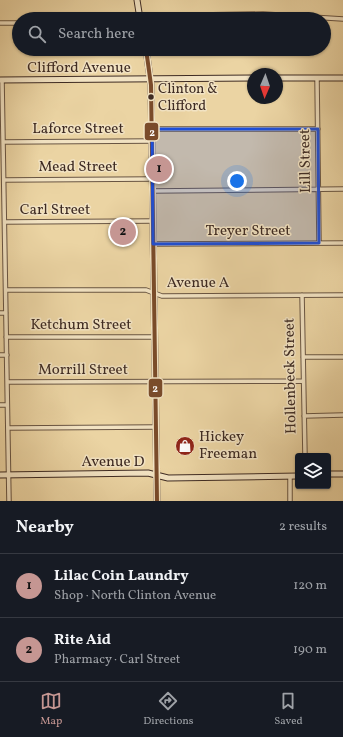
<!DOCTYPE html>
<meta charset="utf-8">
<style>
body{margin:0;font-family:Vollkorn,serif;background:#20242c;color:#f1f3f6}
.controls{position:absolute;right:12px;bottom:12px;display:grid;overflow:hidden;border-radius:4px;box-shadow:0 1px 3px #0004}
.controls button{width:36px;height:36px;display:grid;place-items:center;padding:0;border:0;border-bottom:1px solid #363941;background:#171b24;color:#f1f3f6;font:20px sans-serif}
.compass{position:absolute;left:247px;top:68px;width:36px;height:36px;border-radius:50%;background:#171b24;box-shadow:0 1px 3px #0004;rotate:182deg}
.you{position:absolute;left:237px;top:181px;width:14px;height:14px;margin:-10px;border:3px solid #fff;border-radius:50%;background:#1a73e8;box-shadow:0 0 0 6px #1a73e833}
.badge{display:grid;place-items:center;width:26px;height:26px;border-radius:50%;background:#c59692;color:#111;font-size:13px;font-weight:700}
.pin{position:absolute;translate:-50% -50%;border:2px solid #fff;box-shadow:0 1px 4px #0006}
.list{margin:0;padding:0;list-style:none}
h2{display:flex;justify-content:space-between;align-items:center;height:52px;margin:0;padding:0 16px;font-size:17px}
h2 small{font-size:13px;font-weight:400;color:#9ea1a6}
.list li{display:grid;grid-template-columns:26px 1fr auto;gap:12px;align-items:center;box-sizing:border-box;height:64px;padding:0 16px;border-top:1px solid #363941}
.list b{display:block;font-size:15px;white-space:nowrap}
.list p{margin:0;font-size:13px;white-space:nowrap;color:#9ea1a6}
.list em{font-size:13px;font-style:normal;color:#9ea1a6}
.icon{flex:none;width:22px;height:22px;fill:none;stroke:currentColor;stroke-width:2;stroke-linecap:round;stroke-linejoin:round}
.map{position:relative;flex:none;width:343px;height:501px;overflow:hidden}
.search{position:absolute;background:#171b24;box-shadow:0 1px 3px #0004;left:12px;right:12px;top:12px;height:44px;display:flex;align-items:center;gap:10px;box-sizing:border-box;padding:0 14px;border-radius:22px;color:#9ea1a6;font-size:15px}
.sheet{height:180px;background:#171b24}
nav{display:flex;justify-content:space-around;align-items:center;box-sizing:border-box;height:56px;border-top:1px solid #363941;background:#171b24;font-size:11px;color:#9ea1a6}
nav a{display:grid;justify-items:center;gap:2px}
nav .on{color:#c59692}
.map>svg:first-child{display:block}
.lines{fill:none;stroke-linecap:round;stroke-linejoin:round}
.street-casing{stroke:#695543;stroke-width:5.5}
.secondary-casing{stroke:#3e2b23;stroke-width:7}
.street{stroke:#f2e3c3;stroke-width:3.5}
.secondary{stroke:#f2e3c3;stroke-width:5}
.bus-1-casing{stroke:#f2e3c3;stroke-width:7}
.bus-1{stroke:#7a4b2a;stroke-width:4}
.marked{fill:#1d4ed8;fill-opacity:0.2;stroke:#1d4ed8;stroke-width:3;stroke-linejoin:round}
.bus-dot{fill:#3e2b23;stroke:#f2e3c3;stroke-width:1.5}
.labels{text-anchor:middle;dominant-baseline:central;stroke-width:3;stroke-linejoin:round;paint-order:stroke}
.bus-label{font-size:14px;fill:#3e2b23;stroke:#f2e3c3;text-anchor:start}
.street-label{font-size:15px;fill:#3e2b23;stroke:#f2e3c3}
.poi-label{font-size:15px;fill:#3e2b23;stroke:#f2e3c3;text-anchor:start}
.line-badge{stroke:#f2e3c3;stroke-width:1.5}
.badge-label{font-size:11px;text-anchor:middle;font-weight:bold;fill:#fff}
</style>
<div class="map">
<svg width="343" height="501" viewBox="0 0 343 501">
<rect width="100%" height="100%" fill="#ebd4a3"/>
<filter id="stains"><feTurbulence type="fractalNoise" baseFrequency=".005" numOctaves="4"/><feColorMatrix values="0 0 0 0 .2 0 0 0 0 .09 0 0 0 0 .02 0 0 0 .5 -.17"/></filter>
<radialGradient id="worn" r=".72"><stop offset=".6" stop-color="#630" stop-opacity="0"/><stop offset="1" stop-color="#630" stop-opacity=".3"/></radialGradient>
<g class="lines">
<g class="street-casing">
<path id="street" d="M 140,16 L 263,14 L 343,19
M 0,23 L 19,23
M 317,78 L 319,243
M 2,80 L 9,501
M 152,129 L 318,129
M 3,142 L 152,141
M 4,180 L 152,179
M 152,191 L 343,189
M 5,222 L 153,221
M 153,244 L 343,243
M 6,290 L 146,290 L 162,296 L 343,295
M 302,295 L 305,456
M 0,313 L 6,313
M 6,337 L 155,337
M 0,355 L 7,355
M 303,357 L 343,357
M 7,382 L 303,381
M 0,405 L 7,405
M 304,416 L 343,415
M 8,428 L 156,427
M 290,476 L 290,501"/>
</g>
<g class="secondary-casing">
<path id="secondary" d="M 137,0 L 140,19
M 146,49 L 151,85 L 157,501
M 277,78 L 343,78
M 0,80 L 253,78
M 328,474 L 343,474
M 0,475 L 148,473 L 168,478 L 298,476"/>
</g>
<use href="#street" class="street"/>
<use href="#secondary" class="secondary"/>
<g class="bus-1-casing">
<path id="bus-1" d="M 146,49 L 151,85 L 157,501"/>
</g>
<use href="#bus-1" class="bus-1"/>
</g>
<path class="marked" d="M 152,129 L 318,129 L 319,243 L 153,244 Z"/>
<defs>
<g id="shop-disc" transform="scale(1)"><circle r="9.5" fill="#8f2418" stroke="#f2e3c3"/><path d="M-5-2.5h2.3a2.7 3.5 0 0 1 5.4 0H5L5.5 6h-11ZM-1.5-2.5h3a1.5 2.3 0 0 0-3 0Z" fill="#fff"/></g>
</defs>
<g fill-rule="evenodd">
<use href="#shop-disc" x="185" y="446"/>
</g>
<circle class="bus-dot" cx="151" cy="97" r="3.5"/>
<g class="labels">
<g class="bus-label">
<text x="158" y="89">Clinton &amp;<tspan x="158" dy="17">Clifford</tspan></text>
</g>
<g class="street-label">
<text x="79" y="68">Clifford Avenue</text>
<text x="78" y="129">Laforce Street</text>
<text transform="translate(306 161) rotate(-91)">Lill Street</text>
<text x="78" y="167">Mead Street</text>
<text x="55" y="210">Carl Street</text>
<text x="248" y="231">Treyer Street</text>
<text x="198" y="283">Avenue A</text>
<text x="81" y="325">Ketchum Street</text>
<text x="83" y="370">Morrill Street</text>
<text transform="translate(291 376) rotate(-91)">Hollenbeck Street</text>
<text x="113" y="462">Avenue D</text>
</g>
<g class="poi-label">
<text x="199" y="437">Hickey<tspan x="199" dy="17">Freeman</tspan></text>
</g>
</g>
<g class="line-badge">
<rect x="144" y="122" width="15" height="19" rx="4" fill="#7a4b2a"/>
<rect x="148" y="378" width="15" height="20" rx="4" fill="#7a4b2a"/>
</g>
<g class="badge-label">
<text x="152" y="136">2</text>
<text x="155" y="392">2</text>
</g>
<rect width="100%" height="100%" filter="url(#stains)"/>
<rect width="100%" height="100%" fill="url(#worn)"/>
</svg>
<div class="controls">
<button><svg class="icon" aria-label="layers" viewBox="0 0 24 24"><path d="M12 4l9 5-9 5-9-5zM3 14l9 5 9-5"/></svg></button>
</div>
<svg class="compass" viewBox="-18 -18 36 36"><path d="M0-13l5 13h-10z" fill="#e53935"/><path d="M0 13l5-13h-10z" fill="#9ea1a6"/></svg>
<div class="you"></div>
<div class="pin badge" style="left:159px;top:169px">1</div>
<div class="pin badge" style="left:123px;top:232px">2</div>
<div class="search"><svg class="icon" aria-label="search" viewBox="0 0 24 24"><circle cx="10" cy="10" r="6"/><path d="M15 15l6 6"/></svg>Search here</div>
</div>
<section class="sheet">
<h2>Nearby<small>2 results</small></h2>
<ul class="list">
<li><span class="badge">1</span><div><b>Lilac Coin Laundry</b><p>Shop · North Clinton Avenue</p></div><em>120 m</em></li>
<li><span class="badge">2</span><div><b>Rite Aid</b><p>Pharmacy · Carl Street</p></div><em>190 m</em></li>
</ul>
</section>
<nav>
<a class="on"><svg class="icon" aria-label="map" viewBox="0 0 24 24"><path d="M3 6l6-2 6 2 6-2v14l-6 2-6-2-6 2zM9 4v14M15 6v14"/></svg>Map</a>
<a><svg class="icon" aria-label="directions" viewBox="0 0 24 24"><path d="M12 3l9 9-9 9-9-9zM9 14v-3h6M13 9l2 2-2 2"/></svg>Directions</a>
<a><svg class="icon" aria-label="saved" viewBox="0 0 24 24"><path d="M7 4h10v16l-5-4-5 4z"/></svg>Saved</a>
</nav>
